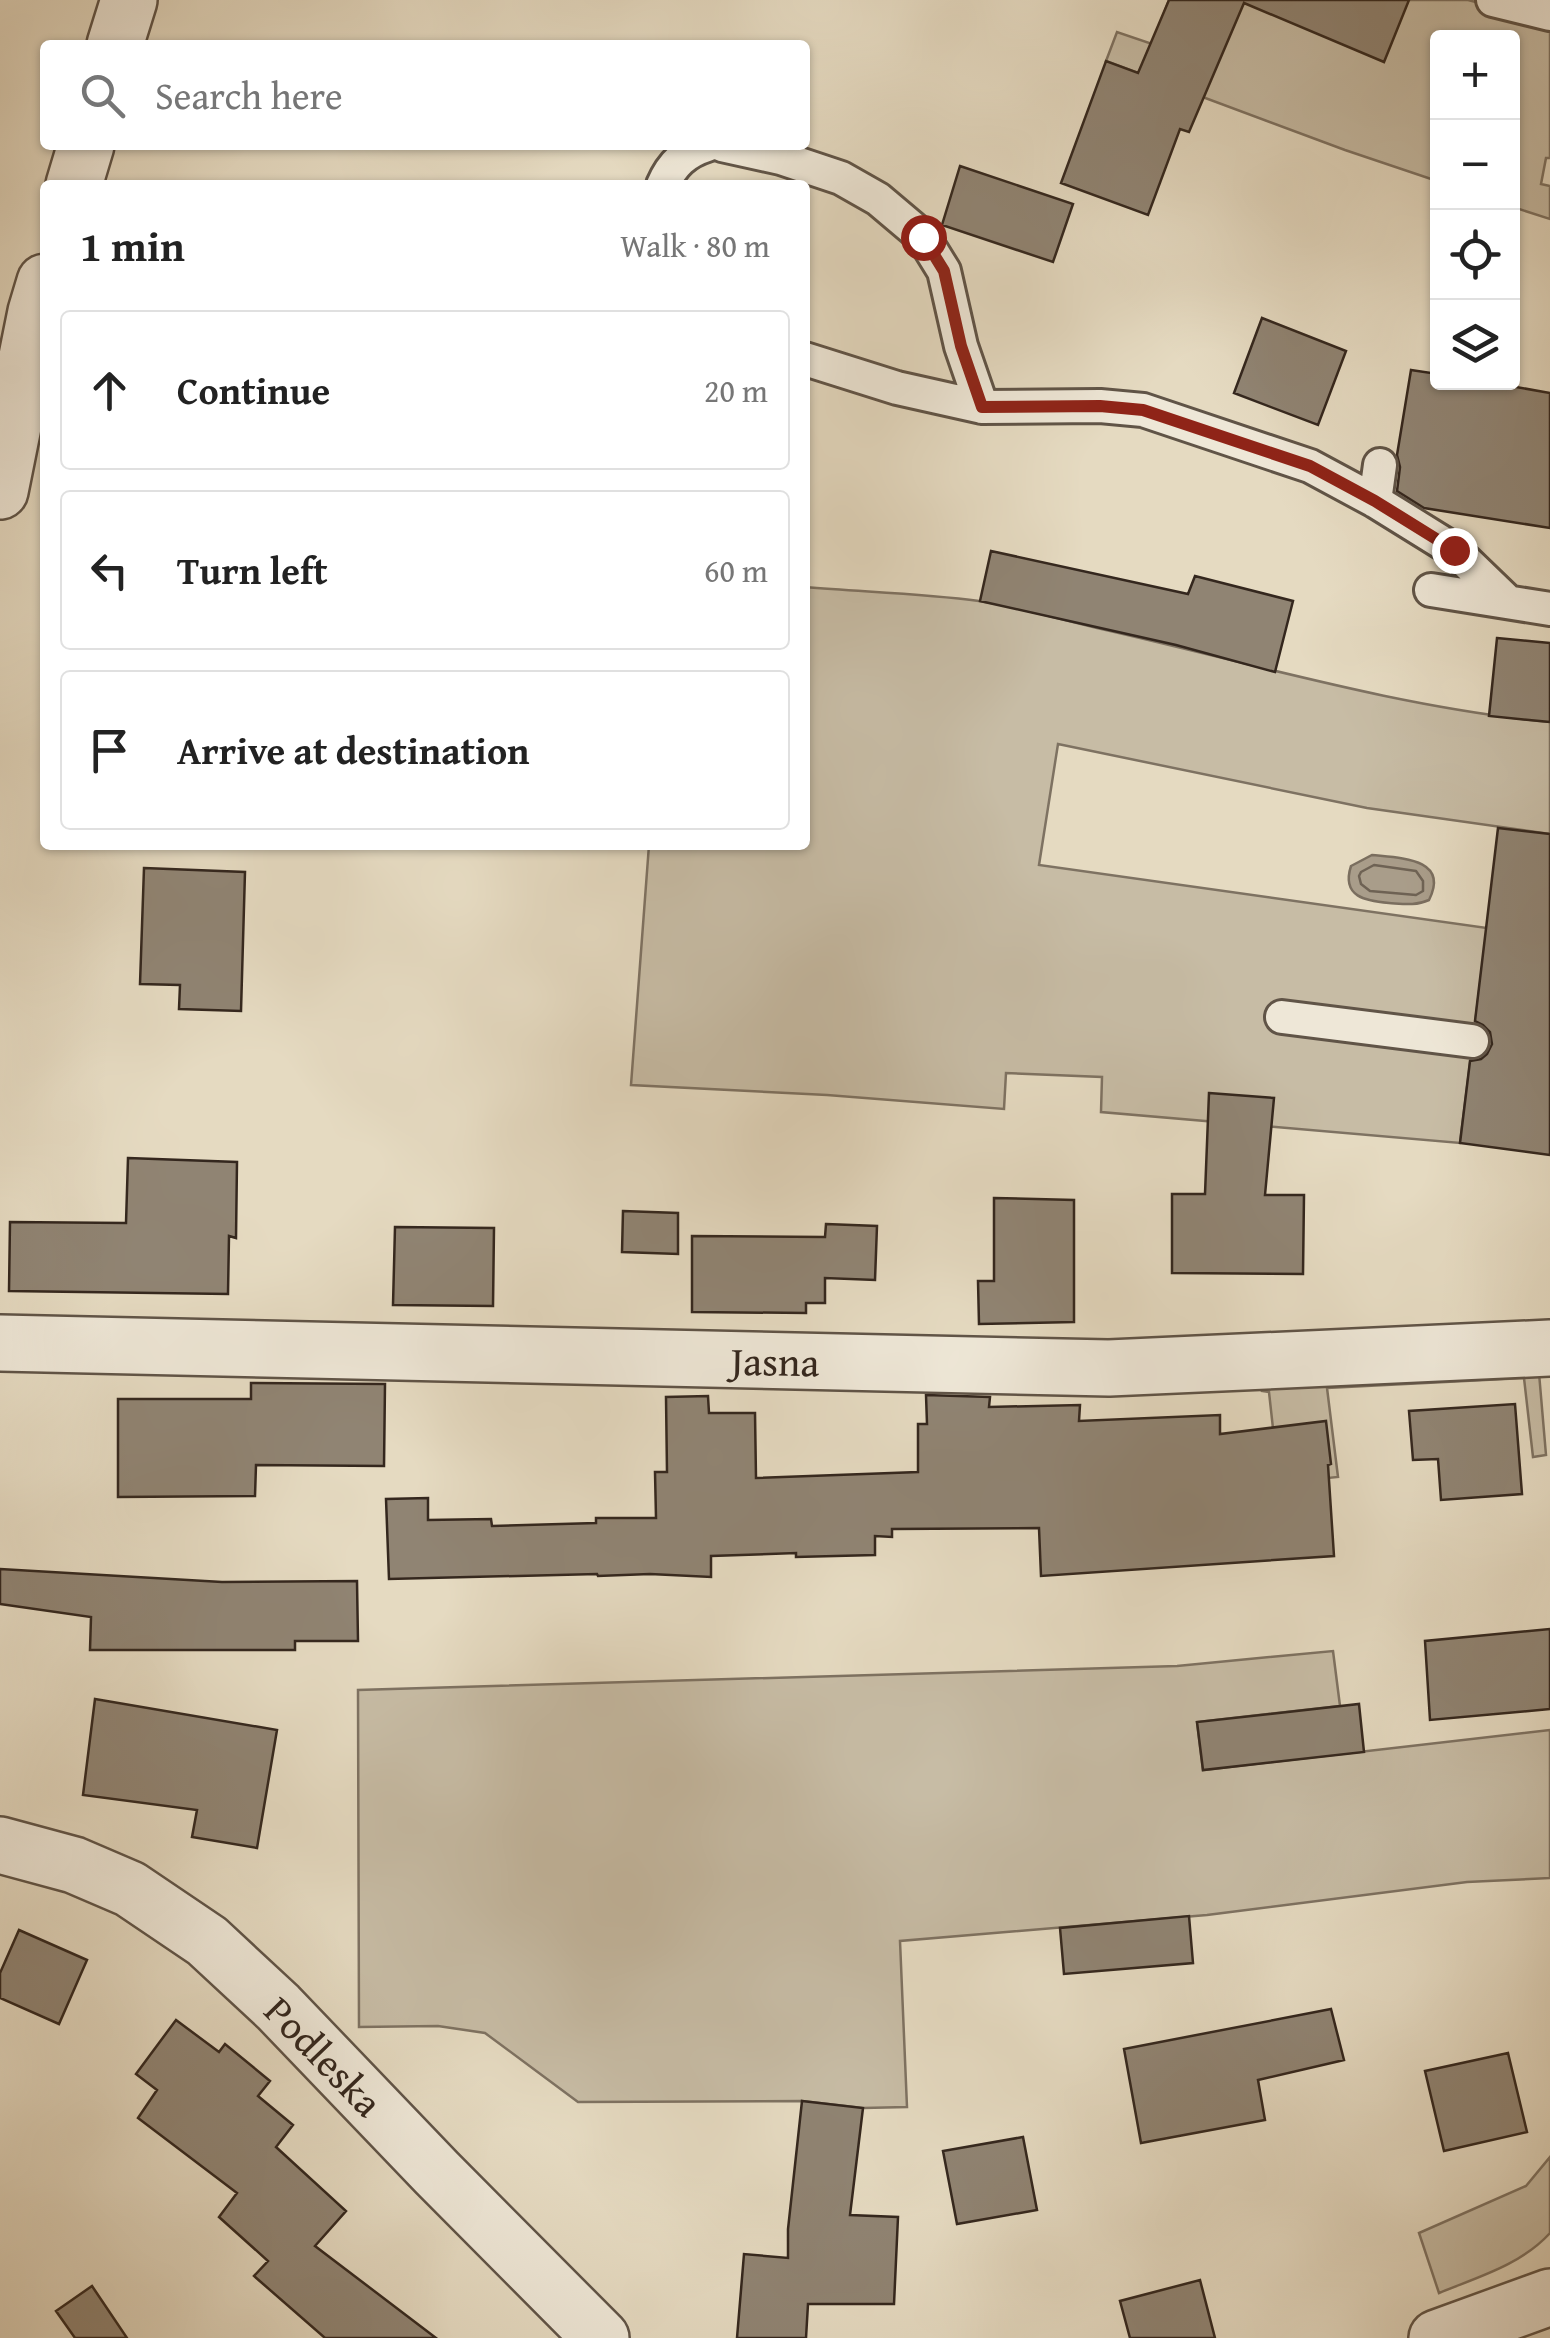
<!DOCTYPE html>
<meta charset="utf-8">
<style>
body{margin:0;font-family:"Gentium Book Plus",serif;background:#f2f2f2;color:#222}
.controls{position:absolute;right:30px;top:30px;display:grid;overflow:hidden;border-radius:10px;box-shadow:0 2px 8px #0004}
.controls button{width:90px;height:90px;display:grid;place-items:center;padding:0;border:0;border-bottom:2px solid #e0e0e0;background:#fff;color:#222;font:50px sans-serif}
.stop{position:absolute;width:30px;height:30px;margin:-22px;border:8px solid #8f2418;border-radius:50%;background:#fff}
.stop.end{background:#8f2418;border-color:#fff;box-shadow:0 2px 10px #0008}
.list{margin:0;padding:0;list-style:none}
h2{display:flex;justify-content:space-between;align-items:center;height:130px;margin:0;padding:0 40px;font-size:42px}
h2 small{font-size:32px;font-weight:400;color:#767676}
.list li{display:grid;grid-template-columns:65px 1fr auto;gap:30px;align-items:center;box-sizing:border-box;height:160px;margin:0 20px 20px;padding:0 20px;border:2px solid #e0e0e0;border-radius:10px}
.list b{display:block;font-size:38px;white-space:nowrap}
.list em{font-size:32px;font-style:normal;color:#767676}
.icon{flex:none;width:55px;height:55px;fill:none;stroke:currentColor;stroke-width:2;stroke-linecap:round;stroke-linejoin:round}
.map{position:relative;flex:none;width:1550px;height:2338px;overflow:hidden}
.search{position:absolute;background:#fff;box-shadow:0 2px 8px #0004;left:40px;top:40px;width:770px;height:110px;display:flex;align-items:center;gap:25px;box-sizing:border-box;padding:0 35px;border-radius:10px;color:#767676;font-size:38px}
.panel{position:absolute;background:#fff;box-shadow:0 2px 8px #0004;left:40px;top:180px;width:770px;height:670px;border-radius:10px}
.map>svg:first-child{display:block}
.green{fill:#c7bca5;stroke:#7e7262;stroke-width:2.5}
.water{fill:#a99d8a;stroke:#7a6e5f;stroke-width:2.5}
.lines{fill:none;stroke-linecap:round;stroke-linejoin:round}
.shore{stroke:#6e6254;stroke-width:2.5}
.building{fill:#908473;stroke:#34271e;stroke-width:2.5}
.service-casing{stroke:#605447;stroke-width:38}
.minor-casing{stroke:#605447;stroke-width:60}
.service{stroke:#eee7d7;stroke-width:32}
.minor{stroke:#eee7d7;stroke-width:55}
.route{stroke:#8f2418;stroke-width:12}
.labels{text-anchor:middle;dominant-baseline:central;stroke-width:8;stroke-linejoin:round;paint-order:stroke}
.street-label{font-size:40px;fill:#34271e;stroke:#eee7d7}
</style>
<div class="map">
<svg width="1550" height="2338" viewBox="0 0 1550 2338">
<rect width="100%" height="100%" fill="#e5dac1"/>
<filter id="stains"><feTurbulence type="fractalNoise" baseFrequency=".002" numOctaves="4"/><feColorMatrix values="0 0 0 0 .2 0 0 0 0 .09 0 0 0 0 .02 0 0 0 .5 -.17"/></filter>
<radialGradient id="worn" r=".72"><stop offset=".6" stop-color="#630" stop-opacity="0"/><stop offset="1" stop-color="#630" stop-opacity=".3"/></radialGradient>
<path class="green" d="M 1169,0 L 1468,0 L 1550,21 L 1550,158 L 1546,158 L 1541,184 L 1550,186 L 1550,219 L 1513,207 L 1512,38 L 1438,38 L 1437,181 L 1345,150 L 1106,61 L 1117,32 L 1152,44 Z
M 805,587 C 863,592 922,593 979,601 C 1019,607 1058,619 1097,628 C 1248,662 1396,707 1550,722 L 1550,834 L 1367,808 L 1058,744 L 1039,865 L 1487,928 L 1460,1143 L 1101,1112 L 1102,1077 L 1006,1073 L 1004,1109 L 827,1095 L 631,1085 L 649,845 L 805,845 Z
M 1539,1373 L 1546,1455 L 1533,1457 L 1524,1378 L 1327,1388 L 1338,1477 L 1279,1483 L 1269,1392 L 1262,1391 L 1263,1382 Z
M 1333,1651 L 1340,1706 L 1197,1722 L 1203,1770 L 1550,1730 L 1550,1878 L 1467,1882 L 1207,1915 L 900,1941 L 907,2107 L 863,2108 L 802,2101 L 578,2102 L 485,2033 L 438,2026 L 359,2027 L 358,1690 L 1177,1666 Z
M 1550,2157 L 1550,2233 C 1521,2265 1478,2277 1439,2293 L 1419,2233 L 1526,2186 Z"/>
<path class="water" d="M 1372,855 C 1400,858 1450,858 1429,900 C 1416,906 1404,904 1389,903 C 1366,901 1341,897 1351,866 Z"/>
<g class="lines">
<path class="shore" d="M 1374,865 L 1416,871 L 1423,881 L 1423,891 L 1416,895 L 1370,891 L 1361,884 L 1359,876 L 1361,872 Z"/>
</g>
<path class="building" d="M 1169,0 L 1409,0 L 1384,62 L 1244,3 L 1189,132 L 1180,129 L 1148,215 L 1061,183 L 1106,61 L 1138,73 Z
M 960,166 L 1073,204 L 1053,262 L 942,225 Z
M 1262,318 L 1346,351 L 1318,425 L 1234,393 Z
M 1411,370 L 1438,374 L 1438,382 L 1488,382 L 1550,393 L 1550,528 L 1424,508 L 1397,491 L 1400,467 L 1397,455 Z
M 991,551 L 1188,594 L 1195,576 L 1293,601 L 1275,672 L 1176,645 L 980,601 Z
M 1497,638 L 1550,643 L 1550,722 L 1489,716 Z
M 1498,828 L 1550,834 L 1550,1155 L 1460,1143 L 1470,1061 L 1481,1059 L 1487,1054 L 1492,1044 L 1490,1032 L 1483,1025 L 1475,1021 Z
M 144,868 L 245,872 L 241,1011 L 179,1009 L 180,985 L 140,984 Z
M 1209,1093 L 1274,1098 L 1265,1195 L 1304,1195 L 1303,1274 L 1172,1273 L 1172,1194 L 1205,1194 Z
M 128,1158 L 237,1162 L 236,1238 L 229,1236 L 228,1294 L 9,1291 L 10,1222 L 126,1223 Z
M 994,1198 L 1074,1200 L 1074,1322 L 979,1324 L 978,1281 L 994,1281 Z
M 623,1211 L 678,1213 L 678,1254 L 622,1252 Z
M 826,1224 L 877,1226 L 875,1280 L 825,1278 L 825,1303 L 806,1303 L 806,1313 L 692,1312 L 692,1236 L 825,1237 Z
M 395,1227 L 494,1228 L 493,1306 L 393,1305 Z
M 251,1383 L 385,1384 L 384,1466 L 256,1465 L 255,1496 L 118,1497 L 118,1399 L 251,1399 Z
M 926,1395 L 990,1397 L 989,1407 L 1080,1405 L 1079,1421 L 1220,1415 L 1220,1434 L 1326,1421 L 1331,1464 L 1328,1465 L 1334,1556 L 1041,1576 L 1039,1528 L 892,1529 L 892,1537 L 875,1536 L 875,1555 L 796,1557 L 796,1553 L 711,1556 L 711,1577 L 650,1574 L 598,1576 L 597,1574 L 389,1579 L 386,1499 L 428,1498 L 428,1520 L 491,1519 L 492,1526 L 596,1523 L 596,1518 L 656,1518 L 655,1472 L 667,1472 L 666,1397 L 708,1396 L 709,1413 L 755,1413 L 756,1478 L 918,1472 L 918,1424 L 927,1424 Z
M 1515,1404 L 1522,1494 L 1441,1500 L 1438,1459 L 1413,1460 L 1409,1411 Z
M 0,1569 L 222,1582 L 357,1581 L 358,1641 L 295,1641 L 295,1650 L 90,1650 L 91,1617 L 0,1604 Z
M 1550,1629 L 1550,1709 L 1430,1720 L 1425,1641 Z
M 95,1699 L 277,1730 L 257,1848 L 192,1837 L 197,1810 L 83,1795 Z
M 1359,1704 L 1364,1752 L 1203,1770 L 1197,1722 Z
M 1189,1916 L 1193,1963 L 1064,1974 L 1060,1928 Z
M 19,1930 L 87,1960 L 59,2024 L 0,1998 L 0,1973 Z
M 1331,2009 L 1344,2060 L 1258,2080 L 1265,2120 L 1141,2143 L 1124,2049 Z
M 176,2020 L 219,2052 L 225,2044 L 270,2081 L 258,2096 L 293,2125 L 276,2147 L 346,2211 L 315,2246 L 436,2338 L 325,2338 L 254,2276 L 268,2261 L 219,2217 L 237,2193 L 138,2118 L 157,2090 L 136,2074 Z
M 1508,2053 L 1527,2132 L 1444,2151 L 1425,2071 Z
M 802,2101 L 863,2108 L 850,2215 L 898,2217 L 894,2304 L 808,2304 L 806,2338 L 737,2338 L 744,2254 L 788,2258 L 788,2229 Z
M 1023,2137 L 1037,2210 L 957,2224 L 943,2151 Z
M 1200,2280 L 1215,2338 L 1130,2338 L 1120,2301 Z
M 92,2286 L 127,2338 L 75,2338 L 56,2311 Z"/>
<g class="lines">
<g class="service-casing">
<path id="service" d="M 1493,0 L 1550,14
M 722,145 L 781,158 L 841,178 L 878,199 L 923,237 L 944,271 L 961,346 L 982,407
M 663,185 C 672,164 685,152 707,145
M 805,359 L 897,388 L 982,407 L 1100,406 L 1143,410 L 1310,466 L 1375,501 L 1454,550 L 1508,602
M 1375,501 L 1380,465
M 1431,590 L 1550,609
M 1282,1017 L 1472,1041"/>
</g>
<g class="minor-casing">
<path id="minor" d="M 115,45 L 129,0
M 74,185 L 86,145
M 0,491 L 36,312 L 45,282
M 0,1343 L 1109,1368 L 1550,1348
M 0,1845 L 74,1865 L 130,1889 L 207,1941 L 278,2007 L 437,2173 L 601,2338
M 1437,2338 L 1550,2297"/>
</g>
<use href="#service" class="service"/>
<use href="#minor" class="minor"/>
</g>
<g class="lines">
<path class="route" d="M 923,237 L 944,271 L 961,346 L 982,407 L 1100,406 L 1143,410 L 1310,466 L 1375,501 L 1454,550"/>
</g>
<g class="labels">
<g class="street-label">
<text transform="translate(775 1361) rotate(1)">Jasna</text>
<text transform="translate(324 2056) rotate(46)">Podleska</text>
</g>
</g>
<rect width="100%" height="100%" filter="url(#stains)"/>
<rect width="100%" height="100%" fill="url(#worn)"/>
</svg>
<div class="controls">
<button>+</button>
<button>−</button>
<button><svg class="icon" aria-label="locate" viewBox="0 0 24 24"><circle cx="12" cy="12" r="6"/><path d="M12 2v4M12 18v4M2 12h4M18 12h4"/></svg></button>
<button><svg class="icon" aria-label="layers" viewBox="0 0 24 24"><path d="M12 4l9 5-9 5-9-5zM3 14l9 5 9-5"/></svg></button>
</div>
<div class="stop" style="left:923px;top:237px"></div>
<div class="stop end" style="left:1454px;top:550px"></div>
<div class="search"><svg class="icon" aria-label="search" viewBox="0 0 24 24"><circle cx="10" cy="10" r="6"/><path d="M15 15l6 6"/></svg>Search here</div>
<section class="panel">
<h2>1 min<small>Walk · 80 m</small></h2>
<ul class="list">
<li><svg class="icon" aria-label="ahead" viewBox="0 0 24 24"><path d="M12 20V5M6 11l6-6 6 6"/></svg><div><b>Continue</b></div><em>20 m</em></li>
<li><svg class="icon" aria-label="left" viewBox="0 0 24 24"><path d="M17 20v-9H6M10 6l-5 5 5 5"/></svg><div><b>Turn left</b></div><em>60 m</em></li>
<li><svg class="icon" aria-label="arrive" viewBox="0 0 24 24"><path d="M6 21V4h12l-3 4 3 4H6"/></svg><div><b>Arrive at destination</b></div></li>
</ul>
</section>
</div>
